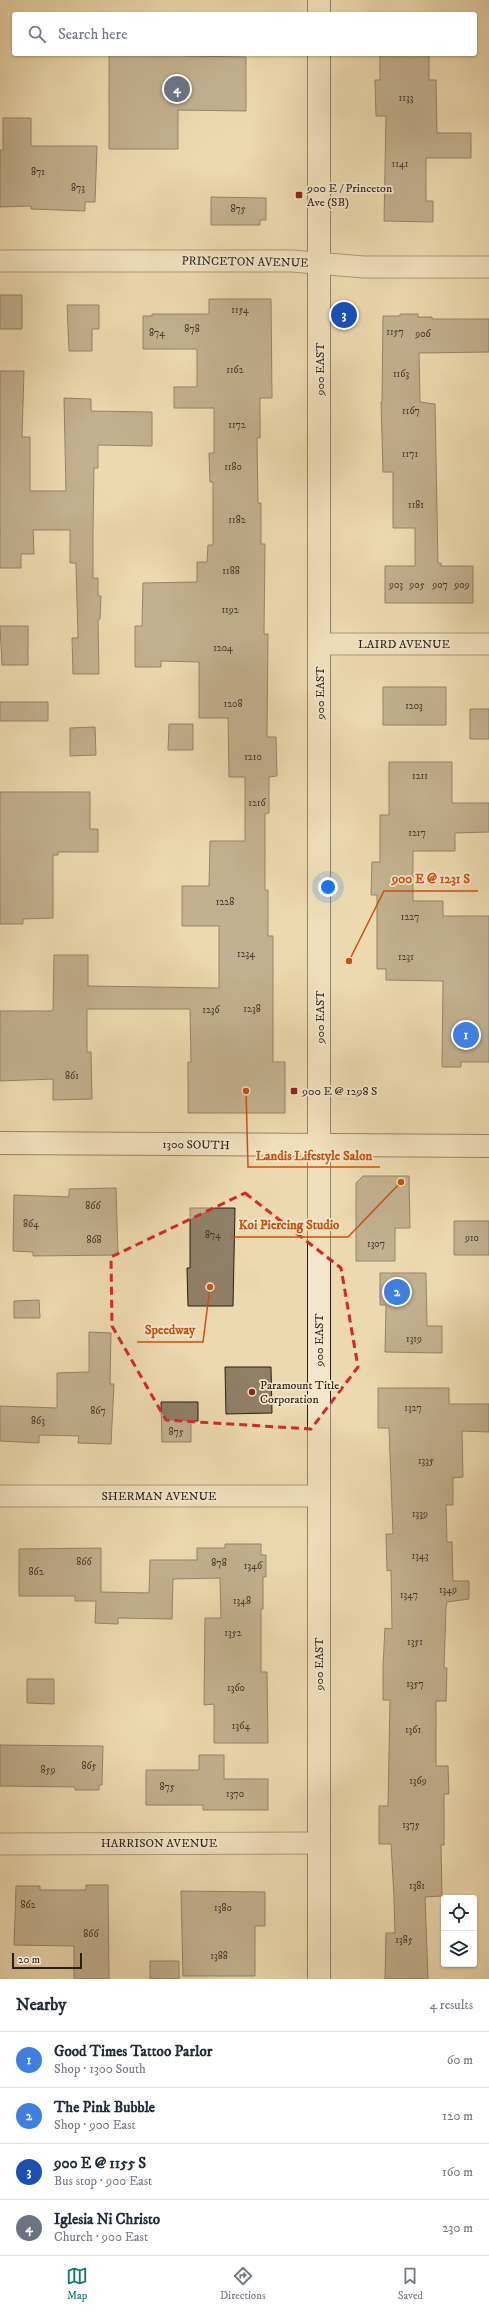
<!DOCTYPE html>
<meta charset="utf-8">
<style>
body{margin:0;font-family:"IM FELL DW Pica",serif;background:#f6f6f7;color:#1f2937}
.controls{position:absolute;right:12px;bottom:12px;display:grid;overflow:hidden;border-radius:4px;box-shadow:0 1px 3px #0004}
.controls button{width:36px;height:36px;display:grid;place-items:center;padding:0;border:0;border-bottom:1px solid #e0e1e3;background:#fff;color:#1f2937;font:20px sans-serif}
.scale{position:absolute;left:12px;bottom:10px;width:70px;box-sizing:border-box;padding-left:4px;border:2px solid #291e17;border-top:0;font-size:11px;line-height:14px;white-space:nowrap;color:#291e17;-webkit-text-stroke:3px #f3e6cb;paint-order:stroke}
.you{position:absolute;left:328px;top:887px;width:14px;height:14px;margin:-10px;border:3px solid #fff;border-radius:50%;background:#1a73e8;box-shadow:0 0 0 6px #1a73e833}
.badge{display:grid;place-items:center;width:26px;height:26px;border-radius:50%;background:#0f766e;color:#fff;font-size:13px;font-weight:700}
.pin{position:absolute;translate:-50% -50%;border:2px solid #fff;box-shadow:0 1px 4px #0006}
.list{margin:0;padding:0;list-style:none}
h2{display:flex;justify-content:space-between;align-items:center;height:52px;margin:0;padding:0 16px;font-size:17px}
h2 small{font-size:13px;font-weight:400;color:#747a83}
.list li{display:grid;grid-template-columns:26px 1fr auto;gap:12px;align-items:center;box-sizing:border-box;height:56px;padding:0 16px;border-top:1px solid #e0e1e3}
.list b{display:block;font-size:15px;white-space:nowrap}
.list p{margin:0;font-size:13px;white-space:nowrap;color:#747a83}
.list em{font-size:13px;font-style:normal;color:#747a83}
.icon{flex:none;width:22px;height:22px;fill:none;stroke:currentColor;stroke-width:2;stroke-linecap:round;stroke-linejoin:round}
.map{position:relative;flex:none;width:489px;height:1979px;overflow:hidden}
.search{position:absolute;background:#fff;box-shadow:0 1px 3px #0004;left:12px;right:12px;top:12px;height:44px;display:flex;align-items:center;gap:10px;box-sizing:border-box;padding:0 14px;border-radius:4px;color:#747a83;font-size:15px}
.sheet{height:276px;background:#fff}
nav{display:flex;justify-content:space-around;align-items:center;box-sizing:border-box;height:56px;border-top:1px solid #e0e1e3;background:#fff;font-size:11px;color:#747a83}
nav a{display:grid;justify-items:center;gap:2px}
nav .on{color:#0f766e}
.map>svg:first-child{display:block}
.building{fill:#8f7f66;stroke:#291e17}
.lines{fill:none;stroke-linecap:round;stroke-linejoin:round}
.street-casing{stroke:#5a4d3d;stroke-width:23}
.secondary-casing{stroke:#291e17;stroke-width:24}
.street{stroke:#f3e6cb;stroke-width:21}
.secondary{stroke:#f3e6cb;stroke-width:22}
.marked{fill:none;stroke:#d62828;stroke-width:3;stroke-dasharray:8 5;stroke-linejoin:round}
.poi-dot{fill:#8f2418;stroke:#f3e6cb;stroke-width:1.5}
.labels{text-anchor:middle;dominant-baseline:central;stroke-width:3.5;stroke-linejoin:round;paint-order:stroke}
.number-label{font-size:10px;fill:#42362b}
.poi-label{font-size:12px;fill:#291e17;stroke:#f3e6cb;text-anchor:start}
.street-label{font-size:12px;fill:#291e17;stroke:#f3e6cb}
.leader{fill:none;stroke:#cb500e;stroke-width:1.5}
.callout-dot{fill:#cb500e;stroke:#f3e6cb;stroke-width:1.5}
.callout-label{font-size:13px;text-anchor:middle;font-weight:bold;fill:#cb500e;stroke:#f3e6cb;stroke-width:3.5;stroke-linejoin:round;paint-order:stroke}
</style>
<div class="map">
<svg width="489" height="1979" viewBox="0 0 489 1979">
<rect width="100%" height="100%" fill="#edd9af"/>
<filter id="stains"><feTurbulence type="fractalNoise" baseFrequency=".005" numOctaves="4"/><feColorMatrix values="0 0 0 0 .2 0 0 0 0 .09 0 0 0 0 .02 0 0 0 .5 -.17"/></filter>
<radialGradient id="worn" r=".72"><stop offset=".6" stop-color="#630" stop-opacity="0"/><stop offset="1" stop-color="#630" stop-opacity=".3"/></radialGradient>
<path class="building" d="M 109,54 L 185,54 L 185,56 L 246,57 L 246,111 L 178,110 L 178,149 L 109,149 Z
M 380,54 L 429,54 L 429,80 L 436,80 L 437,133 L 471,133 L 471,158 L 426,158 L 426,201 L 433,201 L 433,222 L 384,221 L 386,116 L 376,116 L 375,80 L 380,80 Z
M 3,118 L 31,118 L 31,146 L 97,146 L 95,202 L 85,202 L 85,211 L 31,209 L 31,206 L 0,207 L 0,150 L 3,150 Z
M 211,197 L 266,198 L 266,220 L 260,220 L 260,225 L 211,225 Z
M 0,295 L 22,295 L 22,329 L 0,329 Z
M 209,299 L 271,299 L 272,398 L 260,398 L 260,438 L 257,438 L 258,503 L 261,503 L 261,544 L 265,544 L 264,634 L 268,634 L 267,737 L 276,737 L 277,776 L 269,777 L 269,813 L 265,814 L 265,890 L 268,890 L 268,936 L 273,936 L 273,1062 L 285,1062 L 285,1113 L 188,1113 L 188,1062 L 191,1062 L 190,1009 L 87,1009 L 87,1052 L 91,1052 L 92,1099 L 53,1100 L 53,1079 L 0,1081 L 0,1011 L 53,1011 L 54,955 L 88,955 L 88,986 L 219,988 L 219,926 L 182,926 L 182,886 L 209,886 L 210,841 L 245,841 L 245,777 L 229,777 L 228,718 L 199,718 L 199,662 L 161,661 L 161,667 L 135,667 L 135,626 L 142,626 L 143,583 L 197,582 L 197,562 L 207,562 L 208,545 L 213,545 L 213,482 L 210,482 L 209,453 L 214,453 L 214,408 L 174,408 L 174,387 L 197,387 L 197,349 L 143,349 L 143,316 L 152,316 L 152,314 L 209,314 Z
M 67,305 L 99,305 L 99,329 L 92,329 L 92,351 L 69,351 Z
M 400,314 L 418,314 L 418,317 L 432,317 L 432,319 L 489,319 L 489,352 L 419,353 L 420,402 L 435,404 L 438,563 L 441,563 L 441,566 L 473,566 L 473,603 L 385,603 L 385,566 L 415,566 L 415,528 L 393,528 L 393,472 L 383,472 L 381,402 L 382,402 L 383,316 L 400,316 Z
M 0,371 L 24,371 L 22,437 L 30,437 L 30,491 L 66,491 L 64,398 L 91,399 L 91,411 L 152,412 L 152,446 L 98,445 L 98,468 L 94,468 L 93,530 L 93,578 L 98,578 L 98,596 L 101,596 L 100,619 L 98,620 L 99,674 L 73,674 L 72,638 L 78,638 L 76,563 L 70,563 L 70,530 L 33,530 L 34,554 L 21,554 L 21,568 L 0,568 Z
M 0,626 L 28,626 L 28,665 L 2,665 Z
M 383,687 L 446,687 L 446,725 L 383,725 Z
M 0,702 L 48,702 L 48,721 L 0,721 Z
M 470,709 L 489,709 L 489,739 L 470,739 Z
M 169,724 L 193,724 L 193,750 L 168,750 Z
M 95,727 L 96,755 L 70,756 L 70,728 Z
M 389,762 L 452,762 L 452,803 L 489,803 L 489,832 L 455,833 L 455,851 L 413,851 L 413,901 L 443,901 L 443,916 L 489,916 L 489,1062 L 461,1062 L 461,1067 L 442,1067 L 443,981 L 386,980 L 386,969 L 377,969 L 377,895 L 371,895 L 372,862 L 380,862 L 380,815 L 389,815 Z
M 0,792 L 90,792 L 90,829 L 98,829 L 98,852 L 58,852 L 58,855 L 53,855 L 53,918 L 23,919 L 23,924 L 0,924 Z
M 363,1176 L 409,1176 L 410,1228 L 395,1228 L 395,1261 L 356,1261 L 356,1183 Z
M 116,1188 L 118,1255 L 33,1256 L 33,1252 L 13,1251 L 14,1195 L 69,1197 L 69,1189 Z
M 190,1208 L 235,1208 L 233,1306 L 188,1306 L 187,1268 L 190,1268 Z
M 454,1221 L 489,1221 L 489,1255 L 454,1255 Z
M 380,1273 L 426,1273 L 427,1326 L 442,1326 L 442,1353 L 385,1352 L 386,1305 L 380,1305 Z
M 39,1300 L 40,1318 L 14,1318 L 14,1301 Z
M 89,1332 L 111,1333 L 110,1384 L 114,1384 L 111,1444 L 78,1443 L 79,1436 L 39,1435 L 39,1443 L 0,1441 L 0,1406 L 57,1408 L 57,1373 L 89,1372 Z
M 225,1367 L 271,1367 L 272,1413 L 226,1414 Z
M 378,1388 L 449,1388 L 449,1404 L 489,1404 L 489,1432 L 462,1431 L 463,1477 L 453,1478 L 453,1505 L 446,1505 L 447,1542 L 452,1542 L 453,1581 L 469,1581 L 469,1599 L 447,1602 L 446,1608 L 444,1668 L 447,1668 L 446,1701 L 436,1701 L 436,1766 L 448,1766 L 449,1794 L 444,1794 L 444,1845 L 441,1845 L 442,1896 L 425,1897 L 428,1979 L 385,1979 L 386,1933 L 395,1933 L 394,1897 L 391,1844 L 379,1844 L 379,1806 L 388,1806 L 390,1700 L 383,1700 L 383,1666 L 385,1628 L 392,1629 L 391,1570 L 387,1571 L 386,1534 L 393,1534 L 389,1428 L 378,1428 Z
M 161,1402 L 198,1402 L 198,1421 L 191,1421 L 191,1442 L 162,1442 Z
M 225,1544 L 261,1544 L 261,1555 L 266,1555 L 266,1577 L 263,1577 L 263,1609 L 261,1609 L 261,1672 L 267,1672 L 268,1743 L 214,1743 L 214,1704 L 204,1705 L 205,1618 L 221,1618 L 220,1578 L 173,1579 L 172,1619 L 118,1618 L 118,1624 L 95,1623 L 96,1601 L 75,1601 L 75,1596 L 19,1596 L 19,1549 L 101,1548 L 101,1592 L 149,1593 L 150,1560 L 197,1560 L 197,1548 L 225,1548 Z
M 27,1679 L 54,1679 L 54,1704 L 27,1703 Z
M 0,1745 L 103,1746 L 102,1785 L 99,1785 L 99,1790 L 75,1790 L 75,1787 L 0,1786 Z
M 199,1755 L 224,1755 L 224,1779 L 268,1779 L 268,1810 L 203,1810 L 203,1805 L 146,1805 L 146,1770 L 199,1770 Z
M 86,1885 L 108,1885 L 109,1979 L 74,1979 L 74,1946 L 14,1945 L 16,1886 L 40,1886 L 40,1890 L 86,1890 Z
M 181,1891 L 265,1892 L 265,1926 L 255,1926 L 255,1976 L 183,1976 Z
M 150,1961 L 179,1961 L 179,1979 L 150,1979 Z"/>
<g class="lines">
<g class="street-casing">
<path id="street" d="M 0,261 L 292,261 L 364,267 L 489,267
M 320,644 L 489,644
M 0,1496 L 319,1496
M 0,1844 L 319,1843"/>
</g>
<g class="secondary-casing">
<path id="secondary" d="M 319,0 L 319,14
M 0,1143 L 489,1146
M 319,1979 L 319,54"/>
</g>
<use href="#street" class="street"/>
<use href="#secondary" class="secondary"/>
</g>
<path d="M0 0H489V1979H0ZM 245,1193 L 341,1268 L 358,1367 L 311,1429 L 166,1420 L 112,1326 L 111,1257 Z" fill="#edd9af" fill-opacity=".55" fill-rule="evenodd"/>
<path class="marked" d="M 245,1193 L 341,1268 L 358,1367 L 311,1429 L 166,1420 L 112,1326 L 111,1257 Z"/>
<g class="poi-dot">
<rect x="295" y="191" width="8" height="8" rx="2"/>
<rect x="290" y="1087" width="8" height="8" rx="2"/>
<circle cx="252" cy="1392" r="4"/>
</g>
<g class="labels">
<g class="number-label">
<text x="406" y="98">1133</text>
<text x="400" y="164">1141</text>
<text x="38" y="172">871</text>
<text x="78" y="188">873</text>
<text x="238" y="209">875</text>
<text x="240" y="310">1154</text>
<text x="192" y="329">878</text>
<text x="395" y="332">1157</text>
<text x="157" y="333">874</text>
<text x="423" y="334">906</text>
<text x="235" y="370">1162</text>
<text x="401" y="374">1163</text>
<text x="411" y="411">1167</text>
<text x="237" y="425">1172</text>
<text x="410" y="454">1171</text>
<text x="233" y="467">1180</text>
<text x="416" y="505">1181</text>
<text x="237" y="520">1182</text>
<text x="231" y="571">1188</text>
<text x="396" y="585">903</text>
<text x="417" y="585">905</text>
<text x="440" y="585">907</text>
<text x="462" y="585">909</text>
<text x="230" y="610">1192</text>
<text x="223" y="648">1204</text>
<text x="233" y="704">1208</text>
<text x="414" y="706">1203</text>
<text x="253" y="757">1210</text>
<text x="420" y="776">1211</text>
<text x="257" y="803">1216</text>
<text x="417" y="833">1217</text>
<text x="225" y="902">1228</text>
<text x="410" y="917">1227</text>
<text x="246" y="954">1234</text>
<text x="406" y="957">1231</text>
<text x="252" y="1009">1238</text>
<text x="211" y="1010">1236</text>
<text x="72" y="1076">861</text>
<text x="93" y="1206">866</text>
<text x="31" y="1224">864</text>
<text x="213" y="1235">874</text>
<text x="472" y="1238">910</text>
<text x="94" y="1240">868</text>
<text x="376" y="1244">1307</text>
<text x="414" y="1339">1319</text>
<text x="413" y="1408">1327</text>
<text x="98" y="1411">867</text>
<text x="38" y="1421">863</text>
<text x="176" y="1432">875</text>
<text x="426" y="1461">1335</text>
<text x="420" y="1514">1339</text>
<text x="420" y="1556">1343</text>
<text x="84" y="1562">866</text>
<text x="219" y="1563">878</text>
<text x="253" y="1566">1346</text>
<text x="36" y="1572">862</text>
<text x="448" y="1590">1349</text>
<text x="409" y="1595">1347</text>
<text x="242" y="1601">1348</text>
<text x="233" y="1633">1352</text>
<text x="415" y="1642">1351</text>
<text x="415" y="1684">1357</text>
<text x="236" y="1688">1360</text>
<text x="241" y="1726">1364</text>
<text x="413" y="1730">1361</text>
<text x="89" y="1766">865</text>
<text x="48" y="1770">859</text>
<text x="418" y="1781">1369</text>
<text x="167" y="1787">875</text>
<text x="235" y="1794">1370</text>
<text x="411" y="1825">1375</text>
<text x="417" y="1886">1381</text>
<text x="28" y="1905">862</text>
<text x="223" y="1908">1380</text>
<text x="91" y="1934">866</text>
<text x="404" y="1940">1385</text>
<text x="219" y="1956">1388</text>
</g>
<g class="poi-label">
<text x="307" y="188">900 E / Princeton<tspan x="307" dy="14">Ave (SB)</tspan></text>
<text x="302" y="1091">900 E @ 1298 S</text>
<text x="260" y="1385">Paramount Title<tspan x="260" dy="14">Corporation</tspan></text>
</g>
<g class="street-label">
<text transform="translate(245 262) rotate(1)">PRINCETON AVENUE</text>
<text transform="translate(320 369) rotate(-90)">900 EAST</text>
<text x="404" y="644">LAIRD AVENUE</text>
<text transform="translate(320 693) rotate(-90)">900 EAST</text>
<text transform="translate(320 1017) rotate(-90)">900 EAST</text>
<text transform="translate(196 1145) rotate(1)">1300 SOUTH</text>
<text transform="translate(319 1340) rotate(-90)">900 EAST</text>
<text x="159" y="1496">SHERMAN AVENUE</text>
<text transform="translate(319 1664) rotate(-90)">900 EAST</text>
<text x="159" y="1843">HARRISON AVENUE</text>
</g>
</g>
<path class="leader" d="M349 961L384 891H478M246 1091L248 1167H380M401 1182L348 1237H231M210 1287L203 1342H137"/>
<g class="callout-dot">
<circle cx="349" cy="961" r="4"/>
<circle cx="246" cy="1091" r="4"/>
<circle cx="401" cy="1182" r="4"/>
<circle cx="210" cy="1287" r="4"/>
</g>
<g class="callout-label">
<text x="431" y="883">900 E @ 1231 S</text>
<text x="314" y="1160">Landis Lifestyle Salon</text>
<text x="289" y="1229">Koi Piercing Studio</text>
<text x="170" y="1334">Speedway</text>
</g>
<rect width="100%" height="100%" filter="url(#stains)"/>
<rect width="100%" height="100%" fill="url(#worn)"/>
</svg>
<div class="controls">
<button><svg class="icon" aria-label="locate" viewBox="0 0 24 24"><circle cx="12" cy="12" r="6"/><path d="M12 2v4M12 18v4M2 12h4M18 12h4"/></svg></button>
<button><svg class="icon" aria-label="layers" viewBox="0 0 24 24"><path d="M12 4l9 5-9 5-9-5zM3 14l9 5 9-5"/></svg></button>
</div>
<div class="scale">20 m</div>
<div class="you"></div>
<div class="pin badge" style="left:466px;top:1035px;background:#3f7fe0">1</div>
<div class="pin badge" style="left:397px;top:1292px;background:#3f7fe0">2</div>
<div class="pin badge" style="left:344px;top:315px;background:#1a4fb4">3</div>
<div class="pin badge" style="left:177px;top:89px;background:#6b7280">4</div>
<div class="search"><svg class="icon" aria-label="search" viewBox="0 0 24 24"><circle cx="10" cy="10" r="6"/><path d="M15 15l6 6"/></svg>Search here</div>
</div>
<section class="sheet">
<h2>Nearby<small>4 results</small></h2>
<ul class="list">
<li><span class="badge" style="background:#3f7fe0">1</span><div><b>Good Times Tattoo Parlor</b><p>Shop · 1300 South</p></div><em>60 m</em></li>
<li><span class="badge" style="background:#3f7fe0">2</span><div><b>The Pink Bubble</b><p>Shop · 900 East</p></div><em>120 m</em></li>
<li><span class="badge" style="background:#1a4fb4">3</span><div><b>900 E @ 1155 S</b><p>Bus stop · 900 East</p></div><em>160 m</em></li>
<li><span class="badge" style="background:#6b7280">4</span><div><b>Iglesia Ni Christo</b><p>Church · 900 East</p></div><em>230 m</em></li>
</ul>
</section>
<nav>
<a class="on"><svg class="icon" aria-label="map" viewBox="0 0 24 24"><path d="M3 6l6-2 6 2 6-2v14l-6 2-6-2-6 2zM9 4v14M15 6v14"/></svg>Map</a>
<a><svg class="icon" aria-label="directions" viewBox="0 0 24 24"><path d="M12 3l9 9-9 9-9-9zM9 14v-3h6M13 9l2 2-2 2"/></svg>Directions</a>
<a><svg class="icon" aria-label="saved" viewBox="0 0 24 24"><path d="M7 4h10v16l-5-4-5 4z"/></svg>Saved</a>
</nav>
